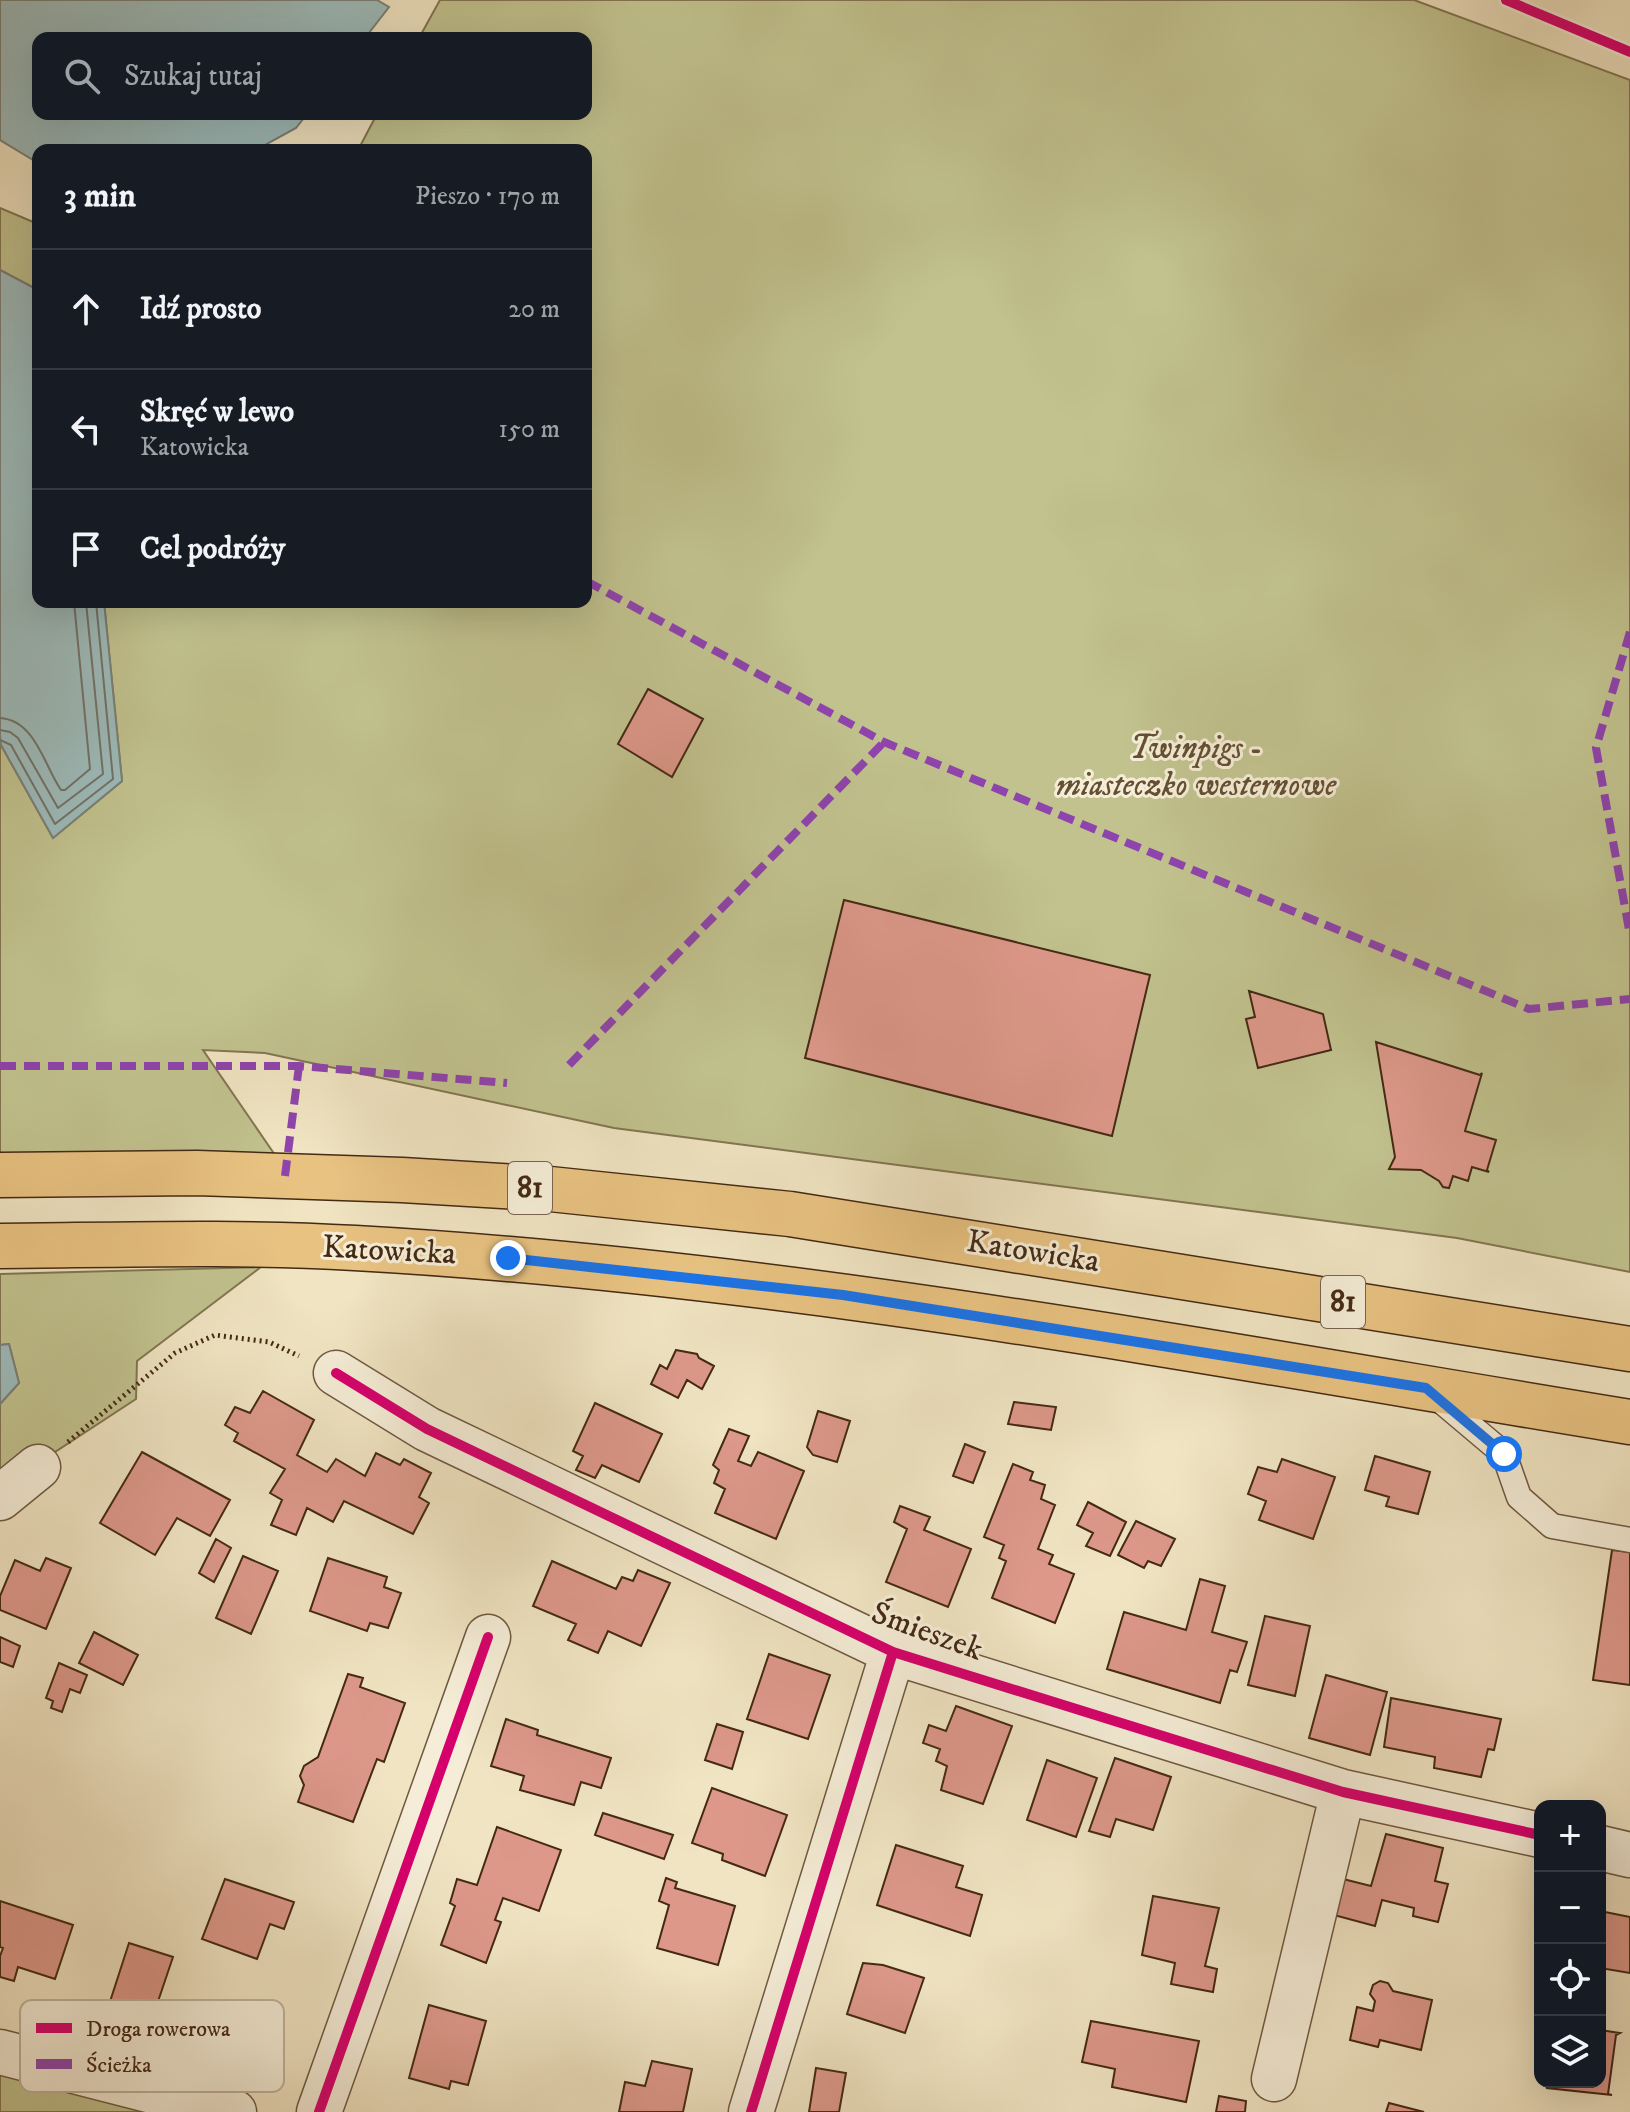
<!DOCTYPE html>
<html lang="pl">
<meta charset="utf-8">
<style>
body{margin:0;font-family:"IM FELL DW Pica",serif;background:#20242c;color:#f1f3f6}
.controls{position:absolute;right:24px;bottom:24px;display:grid;overflow:hidden;border-radius:16px;box-shadow:0 8px 32px #0002}
.controls button{width:72px;height:72px;display:grid;place-items:center;padding:0;border:0;border-bottom:2px solid #363941;background:#171b24;color:#f1f3f6;font:40px sans-serif}
.stop{position:absolute;width:24px;height:24px;margin:-18px;border:6px solid #1a73e8;border-radius:50%;background:#fff}
.stop.end{background:#1a73e8;border-color:#fff;box-shadow:0 2px 8px #0008}
.list{margin:0;padding:0;list-style:none}
h2{display:flex;justify-content:space-between;align-items:center;height:104px;margin:0;padding:0 32px;font-size:34px}
h2 small{font-size:26px;font-weight:400;color:#9ea1a6}
.list li{display:grid;grid-template-columns:52px 1fr auto;gap:24px;align-items:center;box-sizing:border-box;height:120px;padding:0 32px;border-top:2px solid #363941}
.list b{display:block;font-size:30px;white-space:nowrap}
.list p{margin:0;font-size:26px;white-space:nowrap;color:#9ea1a6}
.list em{font-size:26px;font-style:normal;color:#9ea1a6}
.icon{flex:none;width:44px;height:44px;fill:none;stroke:currentColor;stroke-width:2;stroke-linecap:round;stroke-linejoin:round}
.map{position:relative;flex:none;width:1630px;height:2112px;overflow:hidden}
.search{position:absolute;background:#171b24;box-shadow:0 8px 32px #0002;left:32px;top:32px;width:560px;height:88px;display:flex;align-items:center;gap:20px;box-sizing:border-box;padding:0 28px;border-radius:16px;color:#9ea1a6;font-size:30px}
.panel{position:absolute;background:#171b24;box-shadow:0 8px 32px #0002;left:32px;top:144px;width:560px;height:464px;border-radius:16px}
.map>svg:first-child{display:block}
.green{fill:#c1c28e;stroke:#827651;stroke-width:2}
.water{fill:#9dbcbc;stroke:#798179;stroke-width:2}
.lines{fill:none;stroke-linecap:round;stroke-linejoin:round}
.shore{stroke:#707268;stroke-width:2}
.building{fill:#dd988a;stroke:#442914;stroke-width:2}
.service-casing{stroke:#6f5840;stroke-width:27}
.minor-casing{stroke:#6f5840;stroke-width:47}
.primary-casing{stroke:#442914;stroke-width:47}
.path{stroke:#442914;stroke-width:5;stroke-dasharray:2 4;stroke-linecap:butt}
.service{stroke:#f5edd7;stroke-width:24}
.minor{stroke:#f5edd7;stroke-width:44}
.primary{stroke:#e8c281;stroke-width:44}
.quiet{stroke:#8e44ad;stroke-width:8;stroke-dasharray:16 8;stroke-linecap:butt}
.cycleway-casing{stroke:#f5edd7;stroke-width:15}
.cycleway{stroke:#d6006c;stroke-width:10}
.route{stroke:#1a73e8;stroke-width:10}
.labels{text-anchor:middle;dominant-baseline:central;stroke-width:6;stroke-linejoin:round;paint-order:stroke}
.shield{fill:#f5edd7;stroke:#79644e;stroke-width:2}
.shield-label{font-size:30px;font-weight:bold;fill:#442914}
.park-label{font-size:32px;font-style:italic;fill:#634f32;stroke:#f5edd7}
.street-label{font-size:32px;fill:#442914;stroke:#f5edd7}
.key{fill:#f5edd7;stroke:#c0b29c;stroke-width:2}
.key-label{font-size:22px;fill:#442914}
</style>
<div class="map">
<svg width="1630" height="2112" viewBox="0 0 1630 2112">
<rect width="100%" height="100%" fill="#f0e4c2"/>
<filter id="stains"><feTurbulence type="fractalNoise" baseFrequency=".0025" numOctaves="4"/><feColorMatrix values="0 0 0 0 .2 0 0 0 0 .09 0 0 0 0 .02 0 0 0 .5 -.17"/></filter>
<radialGradient id="worn" r=".72"><stop offset=".6" stop-color="#630" stop-opacity="0"/><stop offset="1" stop-color="#630" stop-opacity=".3"/></radialGradient>
<path class="green" d="M 440,0 L 1414,0 L 1630,80 L 1630,1272 L 1457,1238 L 614,1128 L 265,1053 L 203,1050 L 275,1155 L 0,1157 L 0,736 L 1,745 L 53,838 L 122,781 L 104,602 L 586,602 L 586,150 L 358,150 L 377,114 L 586,114 L 586,38 L 419,38 Z
M 0,208 L 38,224 L 38,290 L 0,270 Z
M 261,1267 L 137,1361 L 136,1399 L 0,1488 L 0,1404 L 19,1383 L 9,1344 L 0,1345 L 0,1274 Z
M 0,2062 L 192,2112 L 0,2112 Z"/>
<path class="water" d="M 0,0 L 377,0 L 389,7 L 365,38 L 38,38 L 38,114 L 307,114 L 296,128 L 256,150 L 38,150 L 38,163 L 0,140 Z
M 0,270 L 38,290 L 38,602 L 104,602 L 122,781 L 53,838 L 1,745 L 0,736 Z
M 9,1344 L 19,1383 L 0,1404 L 0,1345 Z"/>
<g class="lines">
<path class="shore" d="M 0,718 C 35,720 44,765 61,790 L 65,790 L 90,769 L 74,602
M 0,730 L 10,732 L 18,738 L 58,808 L 103,774 L 86,602
M 0,740 L 11,745 L 55,824 L 113,779 L 96,602"/>
</g>
<path class="building" d="M 648,689 L 703,719 L 672,777 L 618,744 Z
M 844,900 L 1150,975 L 1112,1136 L 805,1058 Z
M 1249,991 L 1323,1014 L 1331,1050 L 1258,1068 L 1246,1019 L 1255,1017 Z
M 1376,1042 L 1480,1075 L 1482,1073 L 1465,1131 L 1496,1140 L 1487,1170 L 1489,1172 L 1472,1167 L 1468,1181 L 1453,1176 L 1449,1188 L 1443,1187 L 1439,1181 L 1421,1170 L 1389,1169 L 1395,1157 Z
M 676,1350 L 697,1354 L 699,1358 L 714,1366 L 702,1389 L 687,1380 L 678,1398 L 651,1384 L 660,1365 L 667,1369 Z
M 263,1391 L 314,1420 L 297,1455 L 327,1472 L 336,1459 L 365,1476 L 376,1453 L 400,1465 L 404,1459 L 431,1473 L 419,1497 L 429,1503 L 413,1534 L 344,1501 L 333,1522 L 307,1508 L 296,1535 L 271,1525 L 282,1500 L 270,1493 L 285,1469 L 234,1441 L 238,1433 L 225,1425 L 235,1407 L 250,1413 Z
M 1014,1402 L 1056,1407 L 1051,1430 L 1008,1424 Z
M 595,1403 L 662,1434 L 639,1482 L 602,1465 L 595,1478 L 576,1470 L 583,1456 L 573,1451 Z
M 818,1411 L 850,1421 L 837,1462 L 813,1455 L 807,1447 Z
M 729,1429 L 749,1436 L 738,1461 L 751,1466 L 758,1452 L 804,1471 L 776,1539 L 715,1513 L 725,1489 L 714,1483 L 719,1470 L 713,1465 Z
M 965,1444 L 985,1452 L 973,1483 L 953,1476 Z
M 142,1452 L 230,1500 L 210,1536 L 177,1518 L 155,1555 L 100,1523 Z
M 1375,1456 L 1430,1472 L 1418,1514 L 1386,1506 L 1389,1497 L 1365,1490 Z
M 1282,1459 L 1335,1477 L 1313,1539 L 1259,1520 L 1266,1501 L 1248,1494 L 1258,1467 L 1277,1472 Z
M 1013,1464 L 1033,1472 L 1030,1480 L 1045,1485 L 1041,1499 L 1055,1505 L 1038,1549 L 1053,1555 L 1049,1564 L 1074,1574 L 1055,1623 L 992,1598 L 1006,1561 L 999,1558 L 1004,1545 L 984,1537 Z
M 1088,1502 L 1126,1522 L 1110,1556 L 1086,1546 L 1093,1533 L 1077,1525 Z
M 900,1506 L 930,1517 L 924,1530 L 971,1549 L 948,1607 L 886,1582 L 907,1529 L 894,1522 Z
M 1136,1521 L 1175,1539 L 1161,1566 L 1148,1561 L 1144,1568 L 1118,1555 Z
M 216,1539 L 231,1548 L 214,1582 L 199,1573 Z
M 1612,1550 L 1630,1552 L 1630,1685 L 1593,1680 Z
M 243,1556 L 278,1571 L 251,1634 L 216,1618 Z
M 46,1558 L 71,1568 L 46,1629 L 0,1610 L 0,1596 L 15,1560 L 40,1571 Z
M 328,1558 L 387,1577 L 384,1587 L 401,1593 L 388,1628 L 370,1623 L 367,1631 L 310,1611 Z
M 552,1561 L 616,1589 L 622,1577 L 633,1581 L 638,1570 L 670,1583 L 641,1646 L 608,1631 L 598,1653 L 568,1640 L 576,1624 L 533,1606 Z
M 1200,1579 L 1225,1586 L 1212,1632 L 1247,1642 L 1237,1672 L 1230,1670 L 1220,1703 L 1107,1669 L 1124,1612 L 1186,1630 Z
M 1265,1616 L 1310,1626 L 1295,1696 L 1248,1685 Z
M 94,1632 L 138,1655 L 123,1685 L 79,1663 Z
M 0,1637 L 20,1646 L 13,1667 L 0,1662 Z
M 769,1654 L 830,1675 L 808,1739 L 747,1719 Z
M 59,1663 L 87,1675 L 80,1693 L 70,1689 L 62,1712 L 51,1708 L 53,1701 L 46,1698 Z
M 348,1674 L 363,1678 L 360,1687 L 405,1703 L 384,1762 L 377,1759 L 353,1822 L 298,1802 L 304,1785 L 300,1776 L 304,1766 L 318,1757 Z
M 1326,1675 L 1387,1692 L 1370,1755 L 1309,1738 Z
M 1391,1698 L 1501,1719 L 1494,1750 L 1488,1749 L 1481,1777 L 1434,1768 L 1435,1757 L 1384,1747 Z
M 956,1706 L 1012,1726 L 983,1804 L 941,1790 L 947,1766 L 936,1761 L 940,1749 L 923,1743 L 929,1725 L 946,1731 Z
M 506,1719 L 538,1730 L 537,1735 L 611,1758 L 601,1788 L 581,1782 L 574,1805 L 520,1790 L 524,1776 L 491,1766 Z
M 717,1724 L 743,1732 L 732,1769 L 705,1760 Z
M 1115,1758 L 1171,1777 L 1153,1830 L 1116,1819 L 1110,1837 L 1089,1831 Z
M 1047,1760 L 1097,1778 L 1076,1837 L 1027,1820 Z
M 712,1788 L 787,1815 L 765,1876 L 722,1860 L 723,1854 L 692,1843 Z
M 603,1813 L 673,1835 L 664,1859 L 595,1835 Z
M 497,1827 L 561,1850 L 539,1911 L 503,1898 L 495,1920 L 501,1922 L 486,1963 L 441,1945 L 455,1906 L 450,1903 L 457,1879 L 477,1885 Z
M 1386,1834 L 1443,1848 L 1435,1881 L 1448,1884 L 1438,1922 L 1413,1916 L 1414,1908 L 1382,1900 L 1375,1926 L 1334,1915 L 1343,1879 L 1371,1886 Z
M 896,1845 L 963,1866 L 956,1887 L 982,1895 L 970,1936 L 877,1905 Z
M 666,1878 L 677,1882 L 675,1888 L 735,1906 L 718,1965 L 657,1948 L 669,1905 L 659,1901 Z
M 225,1879 L 294,1902 L 284,1929 L 270,1924 L 257,1959 L 202,1939 Z
M 1153,1896 L 1219,1908 L 1205,1966 L 1217,1969 L 1213,1992 L 1171,1984 L 1175,1963 L 1142,1955 Z
M 0,1901 L 73,1925 L 55,1979 L 18,1967 L 14,1981 L 0,1977 L 0,1956 L 3,1948 L 0,1947 Z
M 1600,1911 L 1630,1917 L 1630,1973 L 1600,1968 Z
M 129,1943 L 173,1957 L 148,2031 L 105,2017 Z
M 863,1963 L 883,1965 L 924,1978 L 905,2033 L 847,2014 Z
M 1380,1981 L 1388,1983 L 1393,1991 L 1432,2000 L 1421,2050 L 1380,2040 L 1378,2047 L 1350,2040 L 1357,2007 L 1373,2011 L 1375,2001 L 1370,1994 L 1373,1985 Z
M 429,2005 L 486,2021 L 468,2085 L 451,2081 L 449,2089 L 409,2078 Z
M 1091,2021 L 1199,2041 L 1186,2102 L 1112,2087 L 1115,2069 L 1082,2062 Z
M 1600,2030 L 1620,2033 L 1616,2035 L 1608,2094 L 1612,2095 L 1547,2088 L 1548,2082 L 1600,2082 Z
M 652,2061 L 692,2069 L 683,2112 L 619,2112 L 625,2082 L 645,2086 Z
M 816,2068 L 846,2073 L 839,2112 L 809,2112 Z
M 1219,2096 L 1246,2101 L 1245,2112 L 1216,2112 Z
M 1389,2103 L 1424,2112 L 1386,2112 Z"/>
<g class="lines">
<g class="service-casing">
<path id="service" d="M 1434,1395 L 1504,1454 L 1519,1497 L 1552,1526 L 1630,1540"/>
</g>
<g class="minor-casing">
<path id="minor" d="M 336,1373 L 427,1429 L 893,1652 L 1343,1792 L 1540,1835
M 0,1498 L 38,1467
M 1600,1848 L 1630,1855
M 0,2052 L 234,2112
M 1274,2079 L 1343,1792
M 319,2112 L 488,1637
M 751,2112 L 893,1652"/>
</g>
<g class="primary-casing">
<path id="primary" d="M 0,1175 L 197,1173 L 402,1180 L 550,1189 L 790,1214 L 1630,1349
M 0,1246 C 118,1245 237,1241 355,1248 C 784,1272 1207,1353 1630,1422"/>
</g>
<path class="path" d="M 68,1442 L 175,1353 L 215,1335 L 269,1342 L 299,1356"/>
<use href="#service" class="service"/>
<use href="#minor" class="minor"/>
<use href="#primary" class="primary"/>
<path class="quiet" d="M 586,581 L 884,742 L 1529,1009 L 1630,999
M 1630,632 L 1596,748 L 1630,935
M 569,1065 L 884,742
M 0,1066 L 299,1066 L 507,1083
M 285,1176 L 299,1066"/>
<g class="cycleway-casing">
<path id="cycleway" d="M 1506,0 L 1630,52
M 336,1373 L 427,1429 L 893,1652 L 1343,1792 L 1540,1835
M 319,2112 L 488,1637
M 751,2112 L 893,1652"/>
</g>
<use href="#cycleway" class="cycleway"/>
</g>
<g class="lines">
<path class="route" d="M 508,1258 L 843,1295 L 1426,1388 L 1504,1454"/>
</g>
<g class="labels">
<g class="shield">
<rect x="508" y="1162" width="44" height="52" rx="6"/>
<rect x="1321" y="1276" width="44" height="52" rx="6"/>
</g>
<g class="shield-label">
<text x="530" y="1188">81</text>
<text x="1343" y="1302">81</text>
</g>
<g class="park-label">
<text x="1196" y="749">Twinpigs -<tspan x="1196" dy="37">miasteczko westernowe</tspan></text>
</g>
<g class="street-label">
<text transform="translate(389 1251) rotate(3)">Katowicka</text>
<text transform="translate(1033 1252) rotate(9)">Katowicka</text>
<text transform="translate(927 1632) rotate(20)">Śmieszek</text>
</g>
</g>
<rect x="20" y="2000" width="264" height="92" rx="12" class="key"/>
<rect x="36" y="2023" width="36" height="10" fill="#d6006c"/>
<rect x="36" y="2059" width="36" height="10" fill="#8e44ad"/>
<g class="key-label">
<text x="86" y="2036">Droga rowerowa</text>
<text x="86" y="2072">Ścieżka</text>
</g>
<rect width="100%" height="100%" filter="url(#stains)"/>
<rect width="100%" height="100%" fill="url(#worn)"/>
</svg>
<div class="controls">
<button>+</button>
<button>−</button>
<button><svg class="icon" aria-label="locate" viewBox="0 0 24 24"><circle cx="12" cy="12" r="6"/><path d="M12 2v4M12 18v4M2 12h4M18 12h4"/></svg></button>
<button><svg class="icon" aria-label="layers" viewBox="0 0 24 24"><path d="M12 4l9 5-9 5-9-5zM3 14l9 5 9-5"/></svg></button>
</div>
<div class="stop" style="left:1504px;top:1454px"></div>
<div class="stop end" style="left:508px;top:1258px"></div>
<div class="search"><svg class="icon" aria-label="search" viewBox="0 0 24 24"><circle cx="10" cy="10" r="6"/><path d="M15 15l6 6"/></svg>Szukaj tutaj</div>
<section class="panel">
<h2>3 min<small>Pieszo · 170 m</small></h2>
<ul class="list">
<li><svg class="icon" aria-label="ahead" viewBox="0 0 24 24"><path d="M12 20V5M6 11l6-6 6 6"/></svg><div><b>Idź prosto</b></div><em>20 m</em></li>
<li><svg class="icon" aria-label="left" viewBox="0 0 24 24"><path d="M17 20v-9H6M10 6l-5 5 5 5"/></svg><div><b>Skręć w lewo</b><p>Katowicka</p></div><em>150 m</em></li>
<li><svg class="icon" aria-label="arrive" viewBox="0 0 24 24"><path d="M6 21V4h12l-3 4 3 4H6"/></svg><div><b>Cel podróży</b></div></li>
</ul>
</section>
</div>
